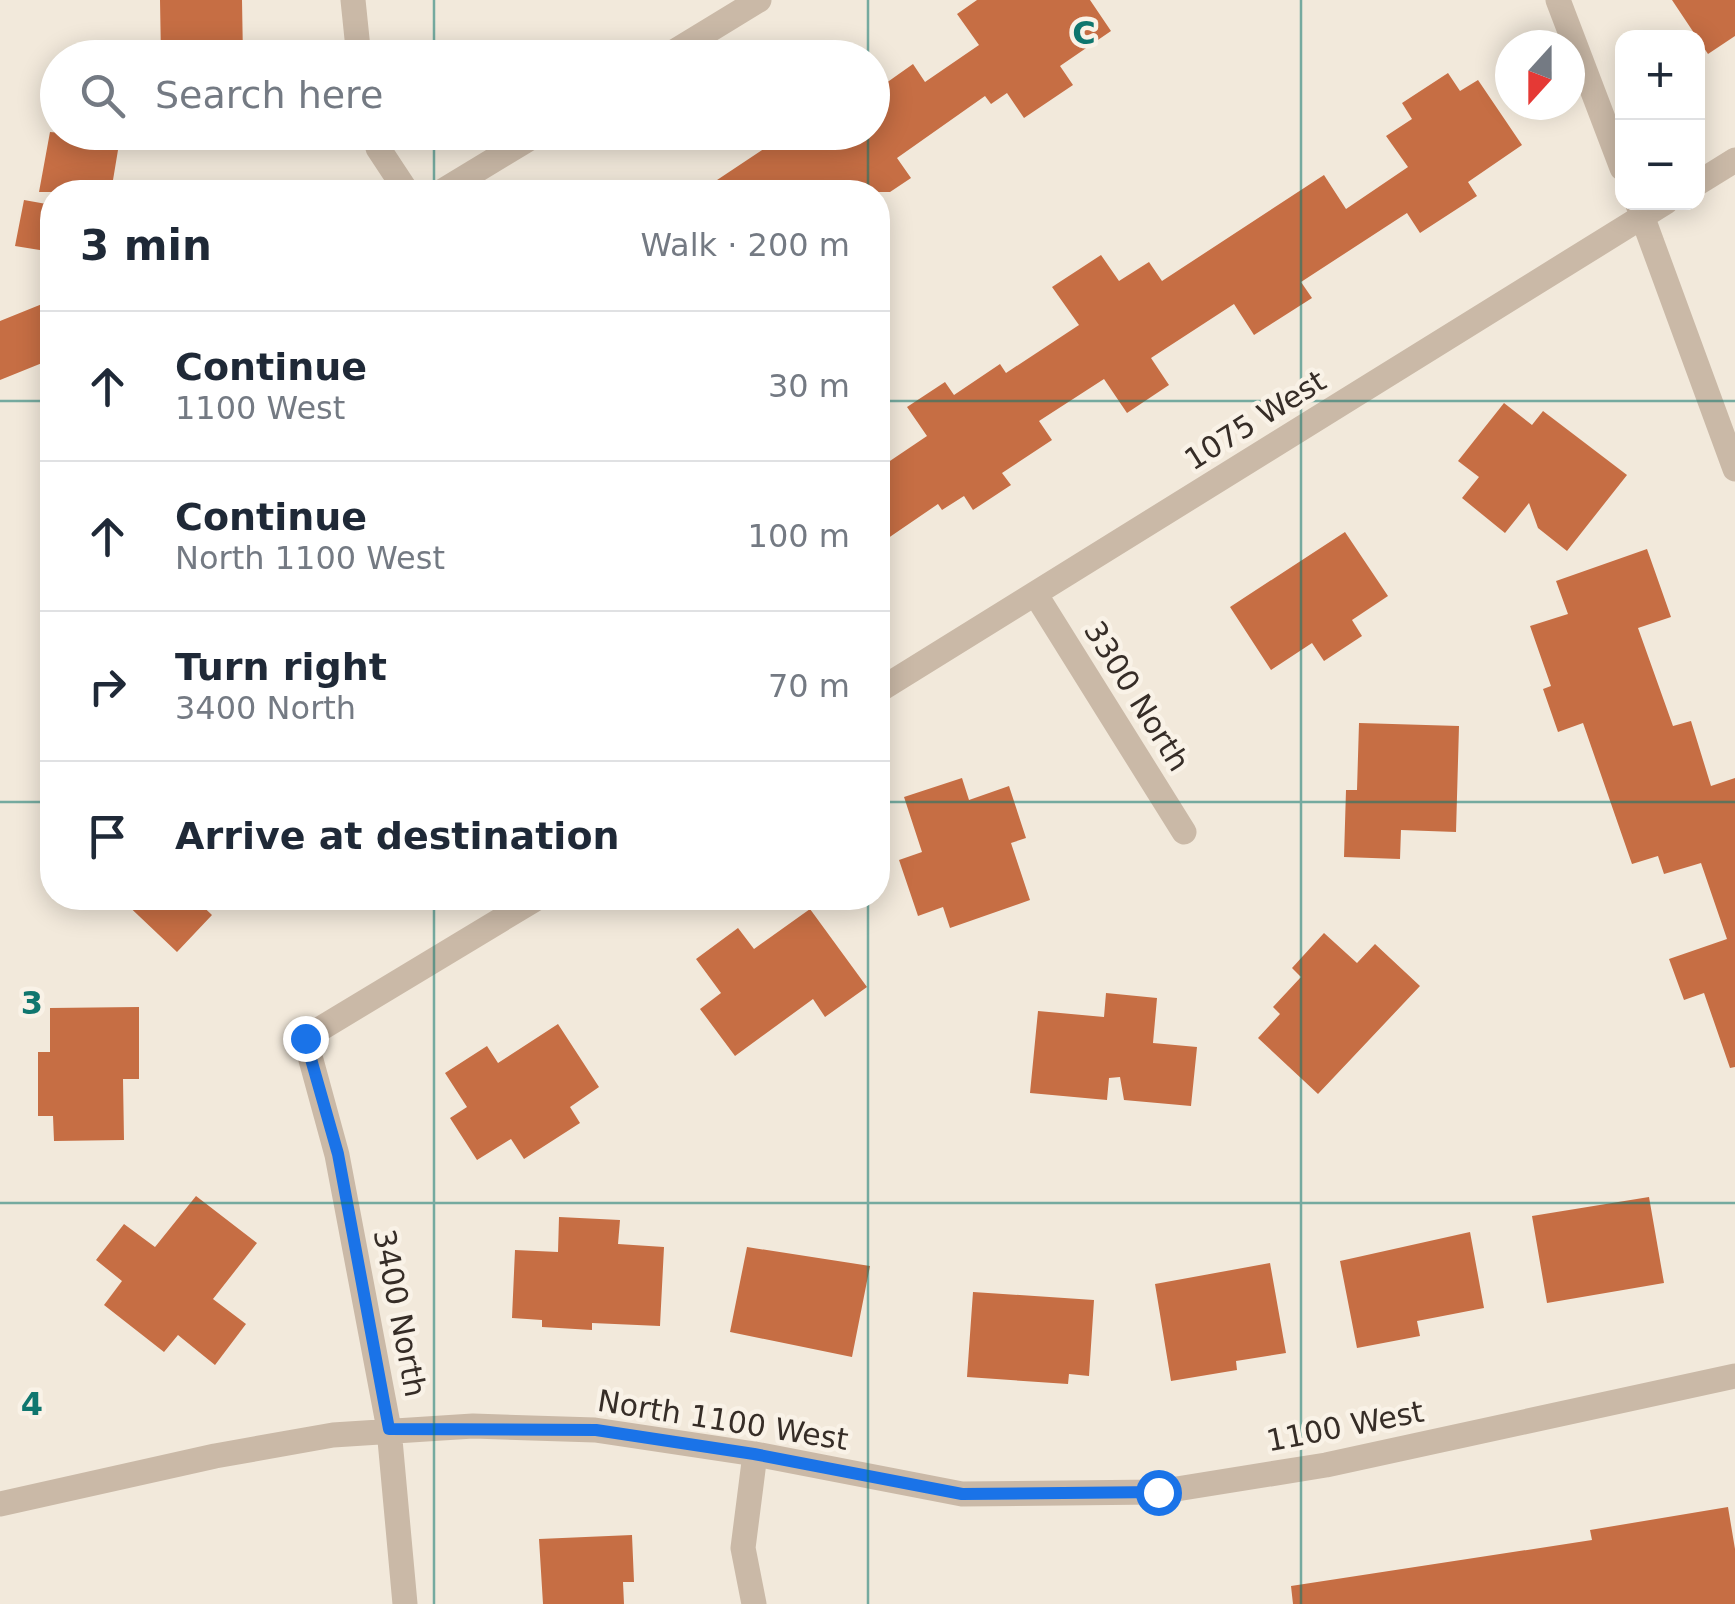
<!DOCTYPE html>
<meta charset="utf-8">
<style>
body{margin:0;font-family:"DejaVu Sans",sans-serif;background:#f6f6f7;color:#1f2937}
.controls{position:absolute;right:30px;top:30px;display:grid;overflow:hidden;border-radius:20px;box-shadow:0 5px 25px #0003}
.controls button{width:90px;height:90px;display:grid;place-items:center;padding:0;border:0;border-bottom:2px solid #e0e1e3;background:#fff;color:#1f2937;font:50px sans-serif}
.compass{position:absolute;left:1495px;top:30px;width:90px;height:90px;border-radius:50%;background:#fff;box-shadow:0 5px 25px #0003;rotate:201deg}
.stop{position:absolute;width:30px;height:30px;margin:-22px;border:8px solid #1a73e8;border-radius:50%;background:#fff}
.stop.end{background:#1a73e8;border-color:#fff;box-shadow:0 2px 10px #0008}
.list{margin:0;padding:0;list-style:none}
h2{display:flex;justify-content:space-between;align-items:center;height:130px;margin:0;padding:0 40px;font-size:42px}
h2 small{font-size:32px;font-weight:400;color:#747a83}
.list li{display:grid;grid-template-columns:65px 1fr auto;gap:30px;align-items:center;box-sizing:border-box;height:150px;padding:0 40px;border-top:2px solid #e0e1e3}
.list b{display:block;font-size:38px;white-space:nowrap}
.list p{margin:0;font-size:32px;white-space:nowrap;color:#747a83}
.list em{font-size:32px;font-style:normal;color:#747a83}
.icon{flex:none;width:55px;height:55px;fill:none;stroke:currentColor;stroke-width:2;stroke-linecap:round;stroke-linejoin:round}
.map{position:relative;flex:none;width:1735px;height:1604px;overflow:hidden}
.search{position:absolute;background:#fff;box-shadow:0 5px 25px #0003;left:40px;top:40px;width:850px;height:110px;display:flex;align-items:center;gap:25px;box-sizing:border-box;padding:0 35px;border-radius:55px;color:#747a83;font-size:38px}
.panel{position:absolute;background:#fff;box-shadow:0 5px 25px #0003;left:40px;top:180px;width:850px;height:730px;border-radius:40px}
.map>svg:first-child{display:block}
.building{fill:#c66e44}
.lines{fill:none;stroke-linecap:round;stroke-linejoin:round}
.minor{stroke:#cab9a7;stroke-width:25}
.route{stroke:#1a73e8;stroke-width:12}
.grid{fill:none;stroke:#0f766e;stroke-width:2.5;stroke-opacity:0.55}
.labels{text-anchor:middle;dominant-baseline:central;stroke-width:9;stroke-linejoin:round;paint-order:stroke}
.street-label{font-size:30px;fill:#362d27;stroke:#f9f2e7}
.grid-label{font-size:32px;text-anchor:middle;font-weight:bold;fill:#0f766e;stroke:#f9f2e7;stroke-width:9;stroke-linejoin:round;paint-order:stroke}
</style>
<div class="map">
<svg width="1735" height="1604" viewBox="0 0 1735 1604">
<rect width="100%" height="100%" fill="#f2e9db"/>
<path class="building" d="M 160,0 L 242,0 L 243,58 L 161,58 Z
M 977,0 L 1090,0 L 1111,31 L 1060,66 L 1073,85 L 1024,118 L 1007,93 L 991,104 L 985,96 L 897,158 L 911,178 L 890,192 L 699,192 L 789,132 L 872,132 L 872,93 L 913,64 L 925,82 L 979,45 L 957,14 Z
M 1672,0 L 1735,0 L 1735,36 L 1708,54 Z
M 1448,73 L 1460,91 L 1478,80 L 1522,145 L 1468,182 L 1477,196 L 1420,233 L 1407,213 L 1301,282 L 1312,298 L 1254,335 L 1234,304 L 1151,358 L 1169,385 L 1127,413 L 1104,379 L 1039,421 L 1052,440 L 1002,473 L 1011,485 L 973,510 L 964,496 L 942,510 L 938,504 L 878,545 L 878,469 L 927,436 L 907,407 L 945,382 L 954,395 L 1000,364 L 1006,373 L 1079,325 L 1052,287 L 1101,255 L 1119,281 L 1149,262 L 1162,281 L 1324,175 L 1346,209 L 1408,167 L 1386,136 L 1412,119 L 1402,103 Z
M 50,132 L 120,138 L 111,192 L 39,192 Z
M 24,200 L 52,205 L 52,252 L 15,246 Z
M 52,300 L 52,359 L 0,380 L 0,321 Z
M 1504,403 L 1532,425 L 1543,411 L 1627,475 L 1567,551 L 1538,528 L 1529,503 L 1505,533 L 1462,498 L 1479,477 L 1458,461 Z
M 1345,532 L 1388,596 L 1352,620 L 1362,636 L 1324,661 L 1312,643 L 1271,670 L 1230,607 Z
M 1647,549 L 1671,617 L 1638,628 L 1673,726 L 1691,721 L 1711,786 L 1735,778 L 1735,1067 L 1730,1068 L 1704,993 L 1684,1000 L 1669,959 L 1727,939 L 1701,863 L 1664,874 L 1658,856 L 1632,864 L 1583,723 L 1558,732 L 1543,689 L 1551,686 L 1530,626 L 1568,614 L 1556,581 Z
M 1359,723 L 1459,726 L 1456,832 L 1401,830 L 1400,859 L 1344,857 L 1346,790 L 1357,790 Z
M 962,778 L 969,800 L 1009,786 L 1026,838 L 1011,843 L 1030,900 L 950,928 L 943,907 L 918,916 L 899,860 L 922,852 L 904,797 Z
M 120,898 L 194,898 L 212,915 L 177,952 Z
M 810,909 L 867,987 L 825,1017 L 813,999 L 735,1056 L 700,1009 L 721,993 L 696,959 L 738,928 L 754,949 Z
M 1324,933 L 1357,963 L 1375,944 L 1420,986 L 1318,1094 L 1258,1038 L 1280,1014 L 1273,1007 L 1301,977 L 1292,968 Z
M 1106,993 L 1157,998 L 1153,1043 L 1197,1047 L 1191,1106 L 1124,1100 L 1120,1077 L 1109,1078 L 1107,1100 L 1030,1093 L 1038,1011 L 1104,1017 Z
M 139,1007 L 139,1079 L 123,1079 L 124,1140 L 54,1141 L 53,1116 L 38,1116 L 38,1052 L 50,1052 L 50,1008 Z
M 558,1024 L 599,1087 L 570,1107 L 580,1123 L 524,1159 L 511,1139 L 477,1160 L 450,1118 L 467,1107 L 445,1073 L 487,1046 L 498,1063 Z
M 196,1196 L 257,1243 L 213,1299 L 246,1324 L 215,1365 L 178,1335 L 164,1352 L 104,1305 L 122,1281 L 96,1260 L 124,1224 L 155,1247 Z
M 1649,1197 L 1664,1283 L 1547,1303 L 1532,1216 Z
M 559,1217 L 620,1220 L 618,1244 L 664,1247 L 660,1326 L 592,1323 L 592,1330 L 542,1327 L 542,1320 L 512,1318 L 515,1250 L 558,1252 Z
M 1470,1232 L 1484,1308 L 1417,1321 L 1420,1336 L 1357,1348 L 1340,1261 Z
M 747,1247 L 870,1266 L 852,1357 L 730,1332 Z
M 1270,1263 L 1286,1353 L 1236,1361 L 1237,1370 L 1171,1381 L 1155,1284 Z
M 973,1292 L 1094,1300 L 1089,1376 L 1069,1374 L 1068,1384 L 967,1377 Z
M 1728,1507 L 1735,1549 L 1735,1604 L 1293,1604 L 1291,1586 L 1592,1540 L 1590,1530 Z
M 632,1535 L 634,1582 L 623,1582 L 624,1604 L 543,1604 L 539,1539 Z"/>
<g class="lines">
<path class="minor" d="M 353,0 L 359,58
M 1558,0 L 1622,168
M 664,58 L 759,0
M 375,132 L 378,148 L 407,192
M 1698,183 L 1735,160
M 441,192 L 540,132
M 1637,202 L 1735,469
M 1036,595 L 1184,832
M 878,691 L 1666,202
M 0,1504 L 215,1456 L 333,1435 L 473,1426 L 595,1430 L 755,1454 L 962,1494 L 1158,1492 L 1326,1465 L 1735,1376
M 405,1604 L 389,1429 L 337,1155 L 305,1038 L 537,898
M 754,1604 L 743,1548 L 755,1454"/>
</g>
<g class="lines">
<path class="route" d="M 305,1038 L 338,1154 L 389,1429 L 596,1430 L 754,1454 L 962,1494 L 1158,1492"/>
</g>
<path class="grid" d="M 434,0 L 434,58M 868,0 L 868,58M 1301,0 L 1301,1604M 434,132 L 434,192M 868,132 L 868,192M 0,401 L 52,401M 878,401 L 1735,401M 0,802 L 52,802M 878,802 L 1735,802M 434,898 L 434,1604M 868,898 L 868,1604M 0,1203 L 1735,1203"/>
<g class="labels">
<g class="street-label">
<text transform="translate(1255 420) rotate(-32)">1075 West</text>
<text transform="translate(1137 696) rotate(58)">3300 North</text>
<text transform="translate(400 1313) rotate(79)">3400 North</text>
<text transform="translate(723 1420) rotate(9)">North 1100 West</text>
<text transform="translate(1345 1426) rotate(-11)">1100 West</text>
</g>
</g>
<g class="grid-label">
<text x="1084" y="44">C</text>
<text x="32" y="1014">3</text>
<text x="32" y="1415">4</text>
</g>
</svg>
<div class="controls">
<button>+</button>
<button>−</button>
</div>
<svg class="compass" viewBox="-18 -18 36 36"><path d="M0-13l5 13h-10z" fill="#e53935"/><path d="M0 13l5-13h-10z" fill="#747a83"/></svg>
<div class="stop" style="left:1158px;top:1492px"></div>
<div class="stop end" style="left:305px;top:1038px"></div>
<div class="search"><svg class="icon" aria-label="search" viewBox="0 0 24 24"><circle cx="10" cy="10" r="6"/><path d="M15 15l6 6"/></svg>Search here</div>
<section class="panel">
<h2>3 min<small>Walk · 200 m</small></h2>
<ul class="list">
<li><svg class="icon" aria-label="ahead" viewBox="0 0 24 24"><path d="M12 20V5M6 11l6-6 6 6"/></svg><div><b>Continue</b><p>1100 West</p></div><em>30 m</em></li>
<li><svg class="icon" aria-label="ahead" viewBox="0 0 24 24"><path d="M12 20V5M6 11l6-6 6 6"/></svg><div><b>Continue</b><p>North 1100 West</p></div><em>100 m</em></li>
<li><svg class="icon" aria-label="right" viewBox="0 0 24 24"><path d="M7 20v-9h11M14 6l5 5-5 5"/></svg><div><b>Turn right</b><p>3400 North</p></div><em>70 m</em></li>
<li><svg class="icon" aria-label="arrive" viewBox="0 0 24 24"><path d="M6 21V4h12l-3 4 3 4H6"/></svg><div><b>Arrive at destination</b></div></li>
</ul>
</section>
</div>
